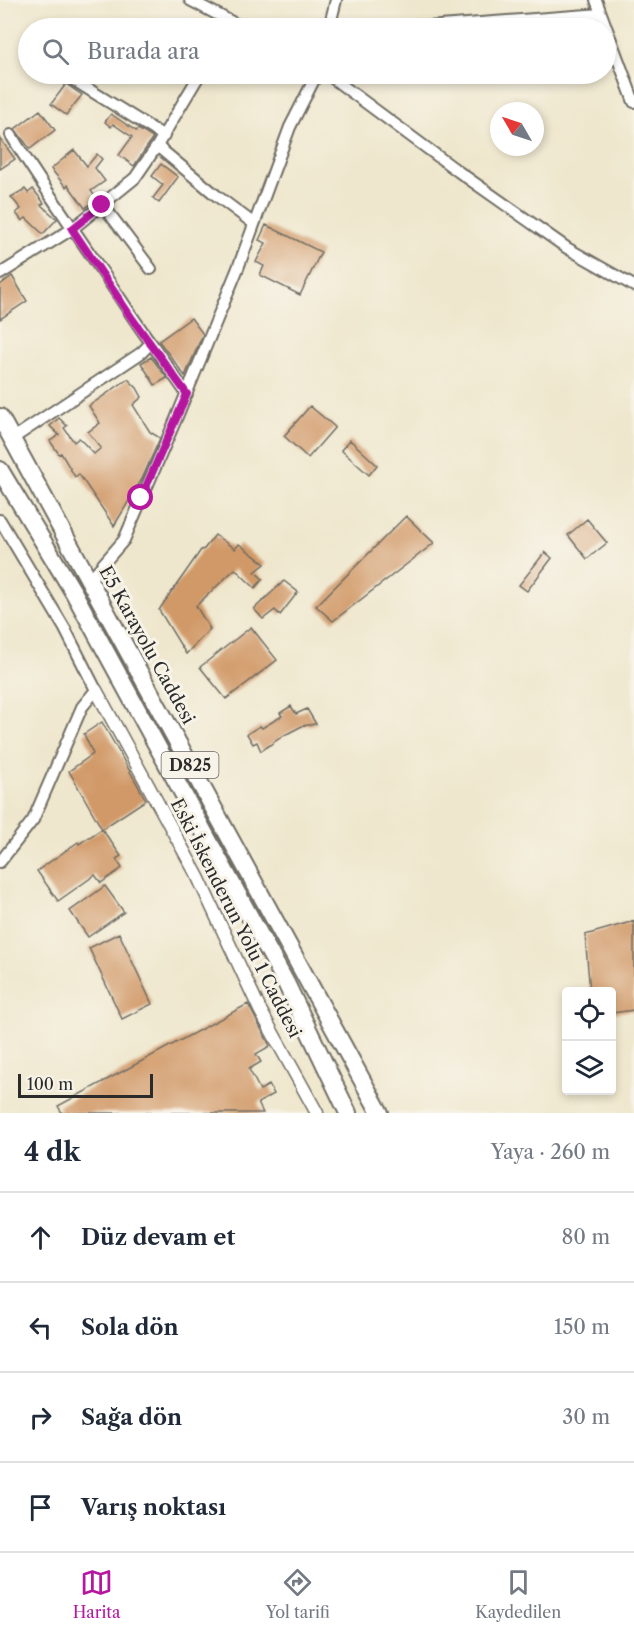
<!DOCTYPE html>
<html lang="tr">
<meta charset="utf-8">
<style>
body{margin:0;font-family:"Libre Caslon Text",serif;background:#f2f2f3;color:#1f2937}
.controls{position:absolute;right:18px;bottom:18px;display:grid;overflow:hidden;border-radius:6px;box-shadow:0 3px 9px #0003}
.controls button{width:54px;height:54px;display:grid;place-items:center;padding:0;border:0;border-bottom:2px solid #e0e1e3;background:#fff;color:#1f2937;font:30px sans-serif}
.compass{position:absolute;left:490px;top:102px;width:54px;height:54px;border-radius:50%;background:#fff;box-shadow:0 3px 9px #0003;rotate:309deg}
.scale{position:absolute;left:18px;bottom:15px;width:135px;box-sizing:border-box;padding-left:6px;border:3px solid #2b2b2b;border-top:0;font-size:16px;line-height:21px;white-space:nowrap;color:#2b2b2b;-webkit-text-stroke:4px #f7f3e8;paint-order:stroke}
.stop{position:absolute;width:18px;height:18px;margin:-14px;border:4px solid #b5179e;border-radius:50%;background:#fff}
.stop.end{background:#b5179e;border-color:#fff;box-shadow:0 2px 6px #0008}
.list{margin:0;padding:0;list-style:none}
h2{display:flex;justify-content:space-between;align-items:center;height:78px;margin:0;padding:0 24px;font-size:26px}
h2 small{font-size:20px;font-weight:400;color:#747a83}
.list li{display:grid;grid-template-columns:39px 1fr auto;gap:18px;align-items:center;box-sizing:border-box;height:90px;padding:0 24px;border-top:2px solid #e0e1e3}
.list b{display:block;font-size:22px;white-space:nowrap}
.list em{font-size:20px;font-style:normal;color:#747a83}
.icon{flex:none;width:33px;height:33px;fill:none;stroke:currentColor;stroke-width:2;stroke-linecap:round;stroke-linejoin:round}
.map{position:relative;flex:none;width:634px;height:1113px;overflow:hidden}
.search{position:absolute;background:#fff;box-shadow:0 3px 9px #0003;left:18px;right:18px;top:18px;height:66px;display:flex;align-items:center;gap:15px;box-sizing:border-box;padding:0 21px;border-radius:33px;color:#747a83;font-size:22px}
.sheet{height:438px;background:#fff}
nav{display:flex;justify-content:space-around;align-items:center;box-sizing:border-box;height:84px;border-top:2px solid #e0e1e3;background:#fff;font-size:16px;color:#747a83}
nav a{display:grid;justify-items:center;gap:3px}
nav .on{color:#b5179e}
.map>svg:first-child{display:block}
.building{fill:#d19967}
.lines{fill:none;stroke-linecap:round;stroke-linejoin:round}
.minor-casing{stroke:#706d64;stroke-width:14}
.tertiary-casing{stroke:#706d64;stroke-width:15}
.trunk-casing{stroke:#706d64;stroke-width:20}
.minor{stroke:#fff;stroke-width:10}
.tertiary{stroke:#fff;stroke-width:12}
.trunk{stroke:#fff;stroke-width:16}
.route{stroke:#b5179e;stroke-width:8}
.labels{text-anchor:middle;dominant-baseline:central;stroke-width:6;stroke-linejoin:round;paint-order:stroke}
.shield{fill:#f7f3e8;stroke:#686764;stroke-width:1.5}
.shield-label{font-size:16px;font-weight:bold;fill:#2b2b2b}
.street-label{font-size:18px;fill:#2b2b2b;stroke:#f7f3e8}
</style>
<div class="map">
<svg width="634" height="1113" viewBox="0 0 634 1113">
<rect width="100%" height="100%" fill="#f7f3e8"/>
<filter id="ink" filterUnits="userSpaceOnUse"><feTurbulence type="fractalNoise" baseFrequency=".0167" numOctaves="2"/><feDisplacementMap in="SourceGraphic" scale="12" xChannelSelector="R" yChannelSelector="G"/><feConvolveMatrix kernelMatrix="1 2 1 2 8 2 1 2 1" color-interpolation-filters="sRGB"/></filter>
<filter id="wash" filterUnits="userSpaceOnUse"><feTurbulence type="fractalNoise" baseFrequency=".008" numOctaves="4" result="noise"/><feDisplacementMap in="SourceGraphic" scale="24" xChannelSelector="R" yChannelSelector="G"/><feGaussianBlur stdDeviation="1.35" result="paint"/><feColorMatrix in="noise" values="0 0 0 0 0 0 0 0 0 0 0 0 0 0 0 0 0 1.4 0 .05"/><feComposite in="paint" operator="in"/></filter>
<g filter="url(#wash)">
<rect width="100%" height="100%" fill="#efe7cd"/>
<g id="blocks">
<path class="building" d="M 66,84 L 82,95 L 66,115 L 51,104 Z
M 40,110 L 55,130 L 30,149 L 15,129 Z
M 111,114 L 136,131 L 138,129 L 153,138 L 134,166 L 119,155 L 132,137 L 113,124 L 111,127 L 105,122 Z
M 0,138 L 15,159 L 0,169 Z
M 74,150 L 87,166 L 97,154 L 102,159 L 95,168 L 105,181 L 91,191 L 97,199 L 85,208 L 68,185 L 66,187 L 51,169 Z
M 161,164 L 178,177 L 159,203 L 153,198 L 163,185 L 152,176 Z
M 25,189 L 28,193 L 33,189 L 44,203 L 41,205 L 57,219 L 43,234 L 26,218 L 22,221 L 16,213 L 21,209 L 11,197 Z
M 266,225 L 321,252 L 300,295 L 260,275 L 264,266 L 256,262 L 266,243 L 259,240 Z
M 12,276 L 27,301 L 0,319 L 0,285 Z
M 191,318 L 203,334 L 185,376 L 159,341 Z
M 151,357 L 167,378 L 155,385 L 141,363 Z
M 128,379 L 137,388 L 142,397 L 133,405 L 150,432 L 160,438 L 142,479 L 114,526 L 79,474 L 75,477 L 61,453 L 59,454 L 50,441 L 59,435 L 50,426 L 59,418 L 67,426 L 64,428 L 74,442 L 79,438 L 94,454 L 101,448 L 88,432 L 100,423 L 89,406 Z
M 310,406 L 335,427 L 308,458 L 284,436 Z
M 350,440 L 377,465 L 369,475 L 341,450 Z
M 406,516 L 434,543 L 333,621 L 316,606 Z
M 587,519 L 607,543 L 587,559 L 568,535 Z
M 215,535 L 235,549 L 239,544 L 265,564 L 255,572 L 263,579 L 255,588 L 235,569 L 196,606 L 210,629 L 186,654 L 159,610 L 201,550 L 204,549 Z
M 545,552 L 552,558 L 527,591 L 519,585 Z
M 284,581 L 298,592 L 280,615 L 275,610 L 263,619 L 254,609 Z
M 251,627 L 277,660 L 226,699 L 200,667 Z
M 291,706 L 296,714 L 307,709 L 316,724 L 302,726 L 283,736 L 261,751 L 257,742 L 253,744 L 247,734 L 260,726 L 262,728 L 282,716 L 280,713 Z
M 102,722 L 146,800 L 102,829 L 69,771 L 93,754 L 84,734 Z
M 102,829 L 121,856 L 116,859 L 122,868 L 101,883 L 95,875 L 58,901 L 37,871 L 78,842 L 79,844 Z
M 105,886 L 124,912 L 88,937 L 70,911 Z
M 634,921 L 634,1010 L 612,1013 L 612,992 L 590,992 L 585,935 Z
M 119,933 L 152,1004 L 122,1019 L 89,948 Z
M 248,1004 L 270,1046 L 256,1054 L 261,1062 L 249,1069 L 260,1090 L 269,1085 L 274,1094 L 258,1103 L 263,1113 L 62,1113 L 58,1106 Z"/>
</g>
</g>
<g filter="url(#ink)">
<use href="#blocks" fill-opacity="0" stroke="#706d64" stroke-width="1.5"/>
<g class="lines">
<g class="minor-casing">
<path id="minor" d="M 190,0 L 243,28
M 596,0 L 634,102
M 329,28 L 336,0
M 413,28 L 601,14
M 64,74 L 164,136
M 327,74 L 459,172 L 567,248 L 634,286
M 11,135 C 39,181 71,225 101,270 C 118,294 133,319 151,343 L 141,353 L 12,439
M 157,146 L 217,196 L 253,223
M 103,205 L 151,269
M 0,274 L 72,229 L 135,178 L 157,146 L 200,74
M 151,343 L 187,394
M 0,520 L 65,629 L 96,690 L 82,707 L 33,820 L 0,862
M 90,579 L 124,540 L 176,419 L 238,268 L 290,127 L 317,74"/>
</g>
<g class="tertiary-casing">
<path id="tertiary" d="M 96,690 L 198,877 L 260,1010 L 317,1113"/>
</g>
<g class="trunk-casing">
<path id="trunk" d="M 0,417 L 380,1113
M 0,470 L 74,593 L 286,983 L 348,1113"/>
</g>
<use href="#minor" class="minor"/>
<use href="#tertiary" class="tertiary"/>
<use href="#trunk" class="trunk"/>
</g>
</g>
<g class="lines" filter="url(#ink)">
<path class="route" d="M 102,205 L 72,229 L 131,317 L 187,394 L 141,498"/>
</g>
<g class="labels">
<rect class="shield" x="161.5" y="752" width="57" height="26" rx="4.5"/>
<g class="shield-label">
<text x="190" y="765">D825</text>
</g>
<g class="street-label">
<text transform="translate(147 645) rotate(61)">E5 Karayolu Caddesi</text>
<text transform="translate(236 918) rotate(63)">Eski İskenderun Yolu 1 Caddesi</text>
</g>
</g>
</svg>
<div class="controls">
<button><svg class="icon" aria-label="locate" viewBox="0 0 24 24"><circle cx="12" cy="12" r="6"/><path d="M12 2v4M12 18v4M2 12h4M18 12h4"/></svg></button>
<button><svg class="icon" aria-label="layers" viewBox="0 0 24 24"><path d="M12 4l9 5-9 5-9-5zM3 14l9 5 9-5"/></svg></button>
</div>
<svg class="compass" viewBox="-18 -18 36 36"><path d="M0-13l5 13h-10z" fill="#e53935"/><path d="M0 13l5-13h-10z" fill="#747a83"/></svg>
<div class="scale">100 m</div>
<div class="stop" style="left:141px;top:498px"></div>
<div class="stop end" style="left:102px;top:205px"></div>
<div class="search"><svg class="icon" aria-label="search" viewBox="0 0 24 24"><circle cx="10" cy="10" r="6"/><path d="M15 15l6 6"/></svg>Burada ara</div>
</div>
<section class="sheet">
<h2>4 dk<small>Yaya · 260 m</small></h2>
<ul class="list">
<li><svg class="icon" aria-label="ahead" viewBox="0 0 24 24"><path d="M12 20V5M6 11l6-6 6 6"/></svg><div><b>Düz devam et</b></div><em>80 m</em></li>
<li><svg class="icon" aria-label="left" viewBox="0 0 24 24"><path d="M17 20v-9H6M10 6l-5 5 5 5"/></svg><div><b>Sola dön</b></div><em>150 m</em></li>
<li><svg class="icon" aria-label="right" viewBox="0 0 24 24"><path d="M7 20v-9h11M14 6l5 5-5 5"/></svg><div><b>Sağa dön</b></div><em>30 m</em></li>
<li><svg class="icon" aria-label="arrive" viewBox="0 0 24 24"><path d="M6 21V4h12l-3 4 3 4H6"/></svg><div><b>Varış noktası</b></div></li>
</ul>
</section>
<nav>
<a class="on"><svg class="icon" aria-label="map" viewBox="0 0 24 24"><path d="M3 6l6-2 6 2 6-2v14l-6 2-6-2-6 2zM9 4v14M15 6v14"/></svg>Harita</a>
<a><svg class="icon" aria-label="directions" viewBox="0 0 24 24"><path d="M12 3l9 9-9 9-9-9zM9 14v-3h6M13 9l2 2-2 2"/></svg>Yol tarifi</a>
<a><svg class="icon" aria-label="saved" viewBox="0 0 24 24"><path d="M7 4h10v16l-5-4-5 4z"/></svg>Kaydedilen</a>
</nav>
